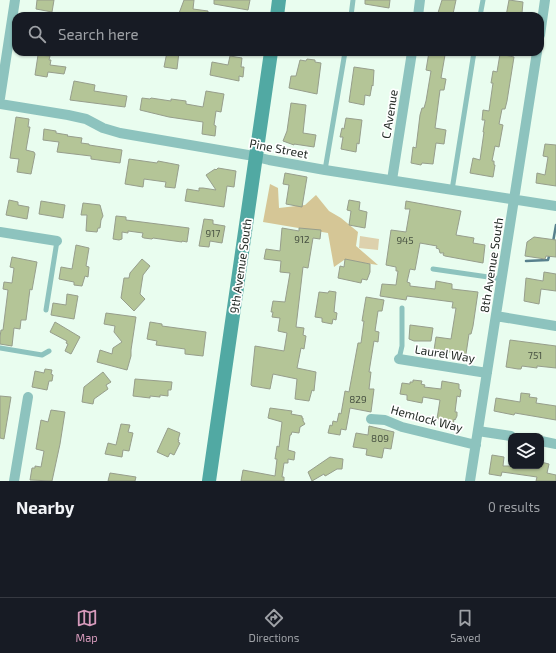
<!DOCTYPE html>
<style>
body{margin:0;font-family:"Exo 2",sans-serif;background:#242831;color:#f1f3f6}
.controls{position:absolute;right:12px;bottom:12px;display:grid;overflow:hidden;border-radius:8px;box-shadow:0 1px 3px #0004}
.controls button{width:36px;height:36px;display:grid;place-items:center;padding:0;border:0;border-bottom:1px solid #363941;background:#171b24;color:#f1f3f6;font:20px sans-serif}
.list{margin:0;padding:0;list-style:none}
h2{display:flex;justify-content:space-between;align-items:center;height:52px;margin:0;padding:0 16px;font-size:17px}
h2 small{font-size:13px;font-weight:400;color:#9ea1a6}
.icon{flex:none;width:22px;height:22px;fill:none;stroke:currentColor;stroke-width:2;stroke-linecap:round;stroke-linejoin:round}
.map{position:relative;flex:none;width:556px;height:481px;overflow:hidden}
.search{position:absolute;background:#171b24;box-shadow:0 1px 3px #0004;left:12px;right:12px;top:12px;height:44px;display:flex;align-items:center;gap:10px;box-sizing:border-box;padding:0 14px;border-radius:12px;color:#9ea1a6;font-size:15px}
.sheet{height:116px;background:#171b24}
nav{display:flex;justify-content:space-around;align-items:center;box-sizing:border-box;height:56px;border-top:1px solid #363941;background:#171b24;font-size:11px;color:#9ea1a6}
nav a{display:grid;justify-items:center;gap:2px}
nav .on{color:#d69abb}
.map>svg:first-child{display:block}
.green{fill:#ddd1ad}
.forest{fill:#d5c696}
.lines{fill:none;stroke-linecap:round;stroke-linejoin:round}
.stream{stroke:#58818d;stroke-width:2.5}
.building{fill:#b4c597;stroke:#979e8c}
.service{stroke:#8dc3be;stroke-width:5}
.minor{stroke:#8dc3be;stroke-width:10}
.secondary{stroke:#51a9a3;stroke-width:14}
.labels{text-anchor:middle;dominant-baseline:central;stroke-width:3.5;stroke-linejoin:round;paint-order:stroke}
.number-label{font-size:10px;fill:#485242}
.street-label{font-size:12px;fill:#242b26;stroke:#fff}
</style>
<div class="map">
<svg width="556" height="481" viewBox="0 0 556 481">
<rect width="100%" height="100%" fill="#e9fdef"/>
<path class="green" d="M 360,236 L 379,239 L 378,250 L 359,248 Z"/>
<path class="forest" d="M 270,184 L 278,188 L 279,208 L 305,205 L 316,195 L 329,211 L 341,218 L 358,232 L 356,246 L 378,265 L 344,260 L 334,267 L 328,233 L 263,222 Z"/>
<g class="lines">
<path class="stream" d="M 553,242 L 556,225
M 526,261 L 548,260 L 550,253"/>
</g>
<path class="building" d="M 37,0 L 54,0 L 52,12 L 36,9 Z
M 184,0 L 194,0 L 193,9 L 208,11 L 208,16 L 178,16 Z
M 214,0 L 250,0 L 248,10 L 214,4 Z
M 365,0 L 390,0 L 389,8 L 365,4 Z
M 442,0 L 456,0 L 453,14 L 451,16 L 437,16 Z
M 509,0 L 523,2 L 522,13 L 520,12 L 519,16 L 506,16 Z
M 167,52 L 179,52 L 177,69 L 164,67 Z
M 429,52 L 445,55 L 441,78 L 446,79 L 444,90 L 440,90 L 435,128 L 446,130 L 444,144 L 436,143 L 433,164 L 422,163 L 421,165 L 411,163 L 413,147 L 416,148 L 420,115 L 422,108 L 424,108 L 426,101 L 431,71 L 426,70 Z
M 500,54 L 514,57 L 507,101 L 505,109 L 502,109 L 499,124 L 503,125 L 499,147 L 495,146 L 492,161 L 494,161 L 494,165 L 495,165 L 493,177 L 470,173 L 473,158 L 480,160 L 484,132 L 483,132 L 485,120 L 482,120 L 483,110 L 489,111 L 493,83 L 491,83 L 493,71 L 497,72 Z
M 38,55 L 50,56 L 49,60 L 51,60 L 50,65 L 66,67 L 64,74 L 48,72 L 47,77 L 35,75 Z
M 230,56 L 242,58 L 241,67 L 244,67 L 243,77 L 239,76 L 239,81 L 210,75 L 212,62 L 228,65 Z
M 307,59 L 315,60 L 315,62 L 321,63 L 317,94 L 289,88 L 291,76 L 296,76 L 300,60 L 306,61 Z
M 354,67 L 374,70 L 373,86 L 372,85 L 370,96 L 365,95 L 364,105 L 349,102 Z
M 74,81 L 95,85 L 94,91 L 127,96 L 125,107 L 70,100 Z
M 206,91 L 224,94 L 221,112 L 216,111 L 214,125 L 216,126 L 215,136 L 202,134 L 203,122 L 169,117 L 140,110 L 142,98 L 150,99 L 151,98 L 171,101 L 171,99 L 186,101 L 186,104 L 203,107 Z
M 291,103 L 306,105 L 303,133 L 316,135 L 314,147 L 294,144 L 294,145 L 283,141 L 287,131 Z
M 16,117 L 29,119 L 28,127 L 30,127 L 26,150 L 34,152 L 35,154 L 31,174 L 17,172 L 19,159 L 10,158 Z
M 346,118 L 362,120 L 359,144 L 357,143 L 356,152 L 341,149 L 343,137 L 340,137 L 342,128 L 344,129 Z
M 44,129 L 56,131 L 56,133 L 68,135 L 67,136 L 82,138 L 81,143 L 89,144 L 89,145 L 122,150 L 120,163 L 91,159 L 91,156 L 57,152 L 59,142 L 43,140 Z
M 545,144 L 556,145 L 556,186 L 536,183 L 537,173 L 545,175 L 548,157 L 543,156 Z
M 129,159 L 157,163 L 158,161 L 179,165 L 175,188 L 165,187 L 166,182 L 144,179 L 143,187 L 125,184 Z
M 218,168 L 236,171 L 234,187 L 227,186 L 224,207 L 185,201 L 187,189 L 199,191 L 199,188 L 203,188 L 216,190 L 206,175 L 215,169 L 216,170 Z
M 285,173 L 307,177 L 302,207 L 286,204 L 289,185 L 283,184 Z
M 9,200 L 18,202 L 18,205 L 29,207 L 27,219 L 6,215 Z
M 349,200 L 360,202 L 359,210 L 367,212 L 365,228 L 349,225 L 351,211 L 347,210 Z
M 41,201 L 65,205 L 63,218 L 39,214 Z
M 406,201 L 461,211 L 456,235 L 474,238 L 473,243 L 485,245 L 483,263 L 445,256 L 443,255 L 444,253 L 440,253 L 439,249 L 436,248 L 437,246 L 420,243 L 415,270 L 410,269 L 407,282 L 410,283 L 410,286 L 435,289 L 436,281 L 452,284 L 452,289 L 478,292 L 473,326 L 471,334 L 469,334 L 466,354 L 434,350 L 436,337 L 451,339 L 456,308 L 452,308 L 453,302 L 407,296 L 406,300 L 380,296 L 382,284 L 396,285 L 398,271 L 396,271 L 396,267 L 386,265 L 391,230 L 406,232 L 410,209 L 405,209 Z
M 83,203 L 100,205 L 103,216 L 101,220 L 100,228 L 98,228 L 97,232 L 86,231 L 87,215 L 81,215 Z
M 116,216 L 126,217 L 126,220 L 189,228 L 187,242 L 182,241 L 182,242 L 153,238 L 152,239 L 144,238 L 142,237 L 143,233 L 128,231 L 128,233 L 122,232 L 122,239 L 119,240 L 113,239 Z
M 204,219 L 213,220 L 213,224 L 225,226 L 222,243 L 210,241 L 209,247 L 199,246 Z
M 282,228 L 299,231 L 299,228 L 321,230 L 320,239 L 313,238 L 308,268 L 303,267 L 296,327 L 304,328 L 303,335 L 306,336 L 304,349 L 301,348 L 297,368 L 316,372 L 314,391 L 312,390 L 309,401 L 295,399 L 297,379 L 273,374 L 270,389 L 252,386 L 251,385 L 255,346 L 284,351 L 287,333 L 278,331 L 280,318 L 272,317 L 273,312 L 271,312 L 273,301 L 285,302 L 290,273 L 280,272 L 281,261 L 264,259 L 266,249 L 280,251 Z
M 534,237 L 556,240 L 556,257 L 546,256 L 545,259 L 525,256 L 527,242 Z
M 76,245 L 89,248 L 86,266 L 89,267 L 88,277 L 85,276 L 82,286 L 74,285 L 74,282 L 59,279 L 61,267 L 72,269 Z
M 12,257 L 37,262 L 32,290 L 30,289 L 26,320 L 21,320 L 20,329 L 14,328 L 12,346 L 0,344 L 0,337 L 1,330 L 3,330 L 8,290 L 3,289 L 4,282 L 12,283 L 14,268 L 10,267 Z
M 142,259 L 150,266 L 143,275 L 140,294 L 145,299 L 134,311 L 121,298 L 124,278 L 129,278 L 130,273 Z
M 345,259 L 370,264 L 370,272 L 367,280 L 362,279 L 361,283 L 338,278 L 340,266 L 344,267 Z
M 544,272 L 556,274 L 556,291 L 541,289 L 539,304 L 524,301 L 526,278 L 543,281 Z
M 329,291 L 336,292 L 334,312 L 337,313 L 336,320 L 333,319 L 332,324 L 322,322 L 322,318 L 315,317 L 319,292 L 328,293 Z
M 67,294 L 78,296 L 74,319 L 51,315 L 53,303 L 66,305 Z
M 366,297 L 384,300 L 382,311 L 378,311 L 375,331 L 379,332 L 378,342 L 374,341 L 369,372 L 371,372 L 369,389 L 374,389 L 371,412 L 350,408 L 346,430 L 341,429 L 340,435 L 328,433 L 330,425 L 332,426 L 333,421 L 337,422 L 339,413 L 341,414 L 345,391 L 349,392 L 358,343 L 361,343 L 364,321 L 362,321 Z
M 106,313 L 136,317 L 131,350 L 131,356 L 127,370 L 97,362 L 100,350 L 112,354 L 113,348 L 122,342 L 114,332 L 115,326 L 104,324 Z
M 55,322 L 80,337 L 71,354 L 65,351 L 68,344 L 66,343 L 67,341 L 50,332 Z
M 150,322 L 162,324 L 162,326 L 206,332 L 203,356 L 185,354 L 185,349 L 156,345 L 157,341 L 147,339 Z
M 410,325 L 433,328 L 431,341 L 414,341 L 409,339 Z
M 510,340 L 556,346 L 556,368 L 537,366 L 537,368 L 522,366 L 521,369 L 518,369 L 506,367 Z
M 45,369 L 52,370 L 51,374 L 53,375 L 52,381 L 49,381 L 47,390 L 32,387 L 35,371 L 44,373 Z
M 103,372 L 111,382 L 106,385 L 108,389 L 94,399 L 93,404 L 82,402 L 84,387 Z
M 135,379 L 172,382 L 171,390 L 168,390 L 168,396 L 160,395 L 160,397 L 150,396 L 150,398 L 133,396 Z
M 413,380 L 422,381 L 421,384 L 425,385 L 424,387 L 441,389 L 442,381 L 459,384 L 459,389 L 461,390 L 460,397 L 457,396 L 455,412 L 457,412 L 457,416 L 455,420 L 454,419 L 453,426 L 442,424 L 443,420 L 437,419 L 440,400 L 423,397 L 422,403 L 407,400 L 407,395 L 400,394 L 402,383 L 410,384 L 410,382 L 413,382 Z
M 521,393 L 530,394 L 529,397 L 537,398 L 536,403 L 556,406 L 556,420 L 515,413 L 514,415 L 494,411 L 496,398 L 520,402 Z
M 0,396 L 11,397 L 4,439 L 0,438 Z
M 270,408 L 292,411 L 291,414 L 302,416 L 302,418 L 303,418 L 303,421 L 305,424 L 300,427 L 299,433 L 292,432 L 291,435 L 290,435 L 288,450 L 295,452 L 294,460 L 288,459 L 288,463 L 284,463 L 282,477 L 284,477 L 284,481 L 241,481 L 243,470 L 275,476 L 277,459 L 275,459 L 277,446 L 279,447 L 282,422 L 268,418 Z
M 51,410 L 65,412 L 60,444 L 52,481 L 30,480 L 32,468 L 35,468 L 35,466 L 41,467 L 44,451 L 36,449 L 41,420 L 48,422 Z
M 121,424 L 130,425 L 128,432 L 133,433 L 129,451 L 123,450 L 122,457 L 105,454 L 108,443 L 116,445 Z
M 369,426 L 394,432 L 391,449 L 384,448 L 382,458 L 366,455 L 367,449 L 353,447 L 356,433 L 368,435 Z
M 168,428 L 180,433 L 178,440 L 179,440 L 178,442 L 180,443 L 174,455 L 170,453 L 168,457 L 157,452 Z
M 492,455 L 504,457 L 503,466 L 541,466 L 541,462 L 549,464 L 547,473 L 556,475 L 556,481 L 536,481 L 537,477 L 502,472 L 501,476 L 489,474 Z
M 330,457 L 343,459 L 342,469 L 337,469 L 327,475 L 325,476 L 324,474 L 312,481 L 308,472 Z
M 110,473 L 136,477 L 135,481 L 108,481 Z"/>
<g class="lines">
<path class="service" d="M 351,16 L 353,0
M 480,16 L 483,0
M 325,170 L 345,52
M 452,190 L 474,52
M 433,269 L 502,279
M 46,310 L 57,241
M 0,348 L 42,355 L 49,351
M 399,359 L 402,346 L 402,308"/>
<path class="minor" d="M 418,16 L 420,0
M 540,35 L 545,0
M 0,98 L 15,0
M 0,104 L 68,115 L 86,119 L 103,128 L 120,133 L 248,155 L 269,160 L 325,170 L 556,206
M 392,180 L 412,52
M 0,232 L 57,241
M 496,316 L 556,326
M 399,359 L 487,373
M 371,419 L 385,420 L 402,427 L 476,445
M 478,431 L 511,436
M 541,441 L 556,444
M 14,481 L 28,397
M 470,481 L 537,52"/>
<path class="secondary" d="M 277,16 L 279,0
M 209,481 L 271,52"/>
</g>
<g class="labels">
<g class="number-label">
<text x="213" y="233">917</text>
<text x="302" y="239">912</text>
<text x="405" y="240">945</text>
<text x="535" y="355">751</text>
<text x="358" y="399">829</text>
<text x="380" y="438">809</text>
</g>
<g class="street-label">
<text transform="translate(389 114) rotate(-81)">C Avenue</text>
<text transform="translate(279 148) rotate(11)">Pine Street</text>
<text transform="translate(491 265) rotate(-81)">8th Avenue South</text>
<text transform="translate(240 266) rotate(-82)">9th Avenue South</text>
<text transform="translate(445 353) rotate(9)">Laurel Way</text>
<text transform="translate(427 418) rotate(15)">Hemlock Way</text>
</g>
</g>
</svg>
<div class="controls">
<button><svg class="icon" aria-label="layers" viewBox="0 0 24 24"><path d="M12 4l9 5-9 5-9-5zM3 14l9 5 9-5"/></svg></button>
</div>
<div class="search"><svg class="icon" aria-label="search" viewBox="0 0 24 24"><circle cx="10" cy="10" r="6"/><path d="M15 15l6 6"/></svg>Search here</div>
</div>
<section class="sheet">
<h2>Nearby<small>0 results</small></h2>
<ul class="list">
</ul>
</section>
<nav>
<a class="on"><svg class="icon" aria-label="map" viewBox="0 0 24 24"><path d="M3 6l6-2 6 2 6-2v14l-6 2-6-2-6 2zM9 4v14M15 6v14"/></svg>Map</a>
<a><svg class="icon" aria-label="directions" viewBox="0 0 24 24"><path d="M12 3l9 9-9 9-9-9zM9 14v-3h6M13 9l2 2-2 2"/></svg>Directions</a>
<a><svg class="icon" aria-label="saved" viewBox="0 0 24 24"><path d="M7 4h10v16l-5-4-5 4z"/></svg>Saved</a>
</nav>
